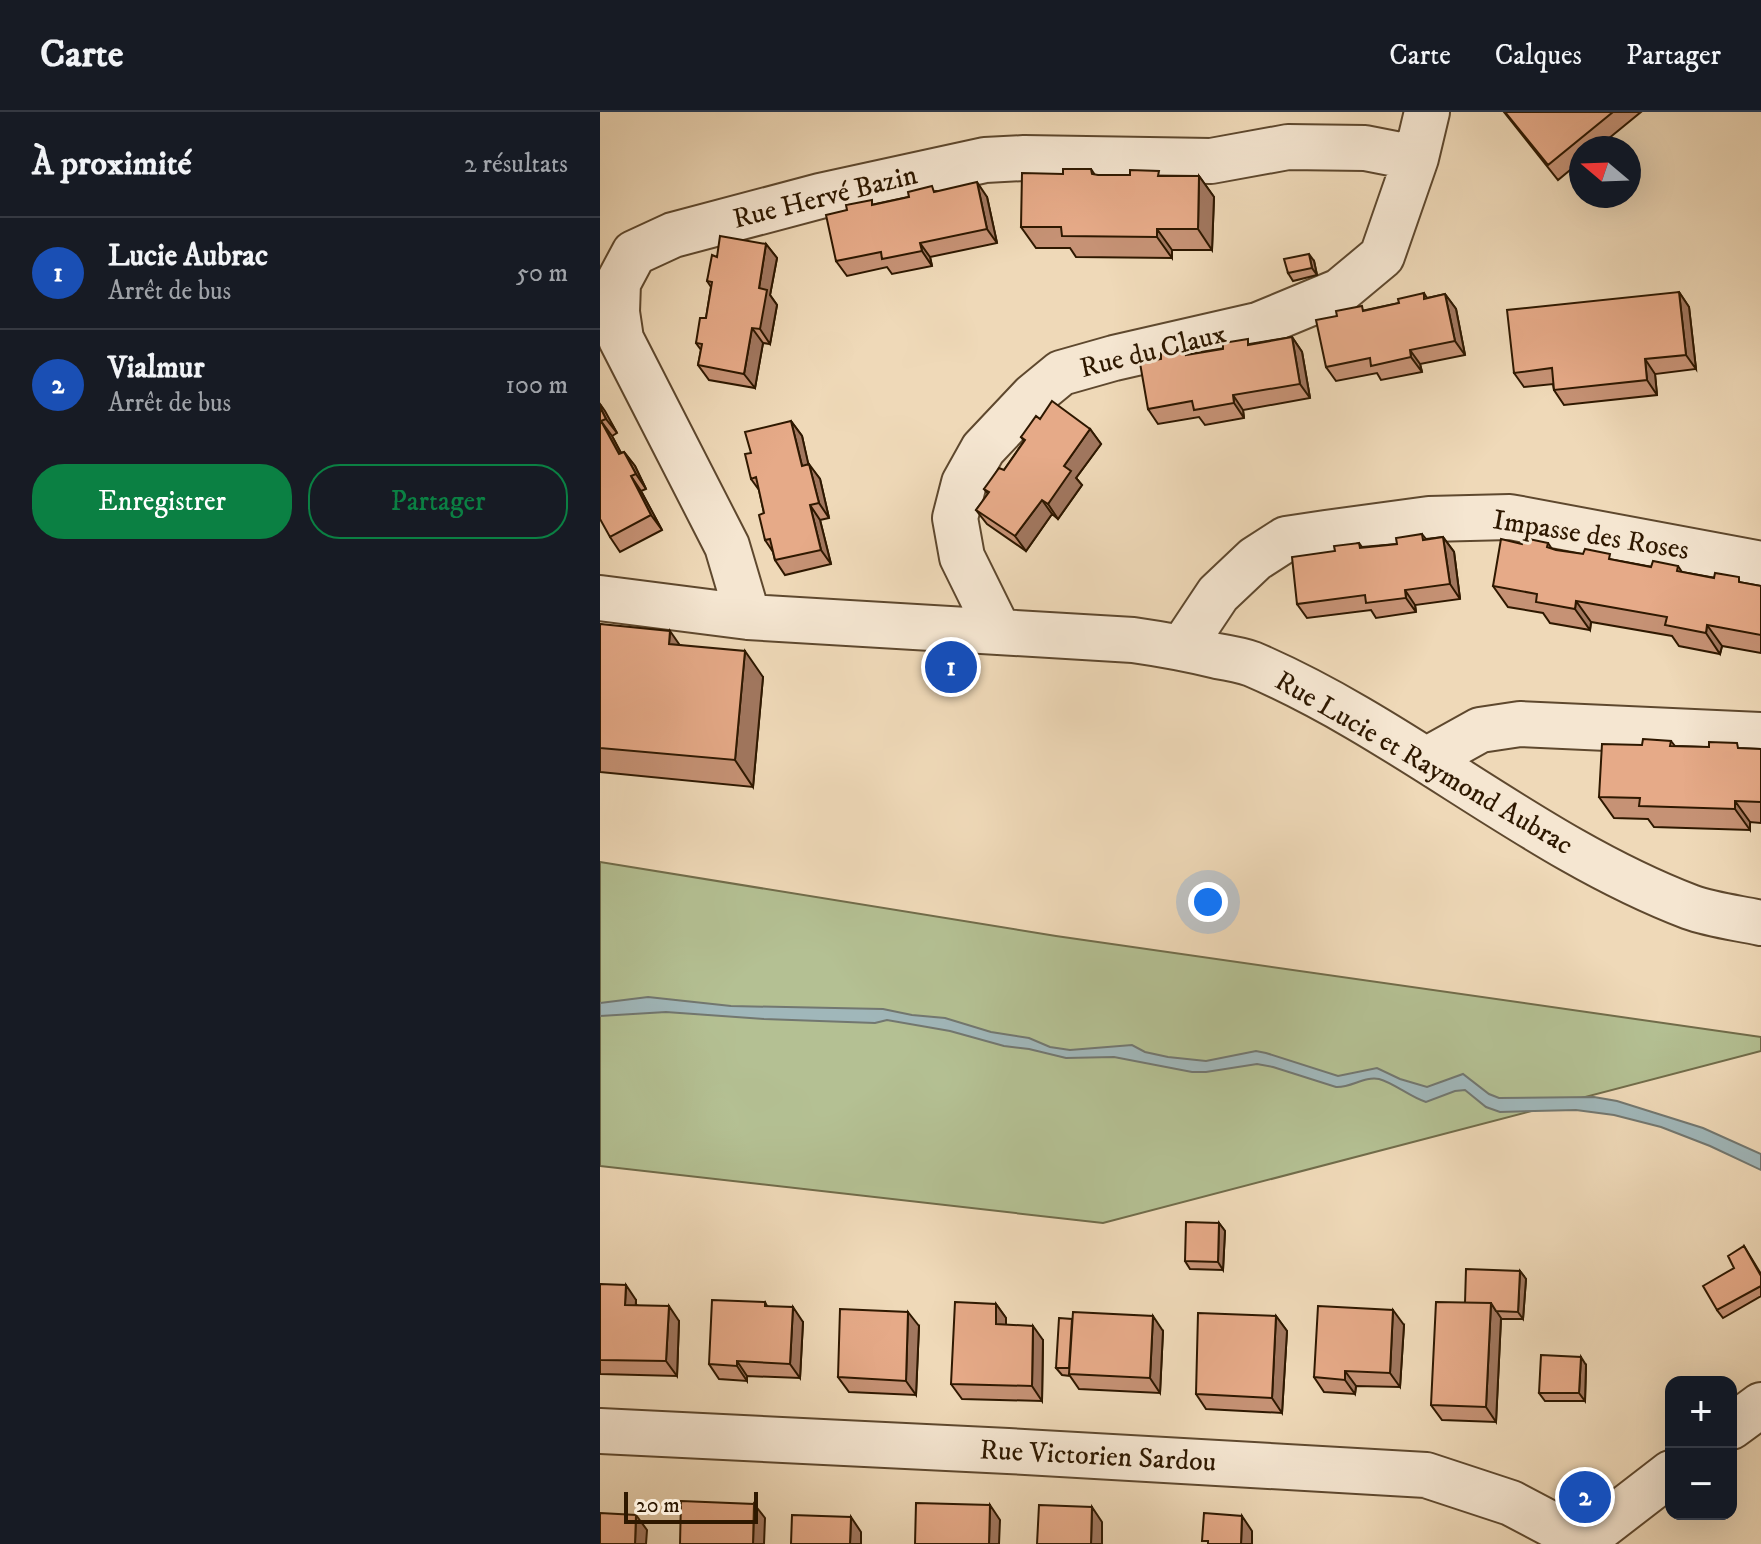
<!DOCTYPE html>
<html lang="fr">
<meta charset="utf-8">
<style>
body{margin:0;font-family:"IM FELL DW Pica",serif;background:#20242c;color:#f1f3f6}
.controls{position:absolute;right:24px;bottom:24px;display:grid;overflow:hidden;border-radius:16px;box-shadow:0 8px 32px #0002}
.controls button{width:72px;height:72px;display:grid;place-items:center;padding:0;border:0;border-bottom:2px solid #363941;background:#171b24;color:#f1f3f6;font:40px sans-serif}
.compass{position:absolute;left:969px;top:24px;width:72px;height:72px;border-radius:50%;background:#171b24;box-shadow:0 8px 32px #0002;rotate:289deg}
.scale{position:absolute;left:24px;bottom:20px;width:134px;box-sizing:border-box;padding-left:8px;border:4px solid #2e1800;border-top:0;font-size:22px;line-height:28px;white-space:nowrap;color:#2e1800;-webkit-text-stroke:6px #f5e6d1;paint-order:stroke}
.you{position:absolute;left:608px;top:790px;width:28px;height:28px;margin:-20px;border:6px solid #fff;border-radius:50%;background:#1a73e8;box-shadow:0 0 0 12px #1a73e833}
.badge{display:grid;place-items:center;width:52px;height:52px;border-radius:50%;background:#0b8043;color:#fff;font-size:26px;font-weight:700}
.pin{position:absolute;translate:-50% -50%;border:4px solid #fff;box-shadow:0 2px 8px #0006}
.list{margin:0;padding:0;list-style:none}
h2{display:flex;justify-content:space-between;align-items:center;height:104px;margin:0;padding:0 32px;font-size:34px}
h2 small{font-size:26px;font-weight:400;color:#9ea1a6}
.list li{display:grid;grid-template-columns:52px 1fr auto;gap:24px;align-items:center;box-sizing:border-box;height:112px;padding:0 32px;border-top:2px solid #363941}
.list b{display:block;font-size:30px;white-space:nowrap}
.list p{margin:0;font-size:26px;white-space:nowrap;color:#9ea1a6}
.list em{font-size:26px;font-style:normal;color:#9ea1a6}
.actions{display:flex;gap:16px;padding:24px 32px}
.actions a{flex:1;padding:18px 0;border:2px solid #0b8043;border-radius:32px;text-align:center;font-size:28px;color:#0b8043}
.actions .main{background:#0b8043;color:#fff}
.map{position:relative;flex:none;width:1161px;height:1432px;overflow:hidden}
header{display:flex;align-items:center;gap:48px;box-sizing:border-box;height:112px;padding:0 40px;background:#171b24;border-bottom:2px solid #363941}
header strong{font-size:38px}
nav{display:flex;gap:44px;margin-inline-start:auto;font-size:28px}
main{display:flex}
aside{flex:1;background:#171b24}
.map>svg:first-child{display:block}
.green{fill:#b4c093;stroke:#716c4a;stroke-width:2}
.water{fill:#a0b7ba;stroke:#727770;stroke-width:2}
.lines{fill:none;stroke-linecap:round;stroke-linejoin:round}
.minor-casing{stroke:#5e482e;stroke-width:48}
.minor{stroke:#f5e6d1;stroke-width:44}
.wall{fill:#c69275;stroke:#2e1800;stroke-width:2}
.shaded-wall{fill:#a1775f;stroke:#2e1800;stroke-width:2}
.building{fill:#e6aa88;stroke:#2e1800;stroke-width:2}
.labels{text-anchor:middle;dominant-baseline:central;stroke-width:6;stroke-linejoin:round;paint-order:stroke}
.street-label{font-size:28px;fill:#2e1800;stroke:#f5e6d1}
</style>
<header>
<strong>Carte</strong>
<nav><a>Carte</a><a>Calques</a><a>Partager</a></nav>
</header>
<main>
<aside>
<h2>À proximité<small>2 résultats</small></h2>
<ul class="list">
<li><span class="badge" style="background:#1a4fb4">1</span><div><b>Lucie Aubrac</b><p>Arrêt de bus</p></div><em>50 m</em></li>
<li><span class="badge" style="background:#1a4fb4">2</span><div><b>Vialmur</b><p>Arrêt de bus</p></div><em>100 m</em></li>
</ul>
<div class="actions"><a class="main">Enregistrer</a><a>Partager</a></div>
</aside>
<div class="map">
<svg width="1161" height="1432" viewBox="0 0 1161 1432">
<rect width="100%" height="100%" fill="#efd9b8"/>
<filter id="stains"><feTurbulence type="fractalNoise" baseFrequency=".0025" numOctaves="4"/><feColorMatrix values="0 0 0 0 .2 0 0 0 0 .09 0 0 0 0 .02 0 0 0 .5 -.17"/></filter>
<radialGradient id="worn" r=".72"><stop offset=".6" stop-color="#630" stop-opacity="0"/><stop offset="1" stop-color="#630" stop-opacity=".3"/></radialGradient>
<path class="green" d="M 0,750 L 456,824 L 1161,925 L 1161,939 L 503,1111 L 0,1054 Z"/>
<path class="water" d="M 48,885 L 131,894 L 283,897 L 312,903 L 345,906 L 391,920 L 429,926 L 450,935 L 470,938 L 532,933 L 545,940 L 568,945 L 606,949 L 656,939 L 666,941 L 738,964 L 777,956 L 800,967 L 827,975 L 863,962 L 889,982 L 899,986 L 994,985 L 1017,989 L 1103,1016 L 1161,1042 L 1161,1058 L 1110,1034 L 1061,1015 L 1014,1003 L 976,998 L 900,1000 L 886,995 L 865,978 L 855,979 L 826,990 C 810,985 794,971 779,967 C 764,964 751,976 736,975 L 673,955 L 657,952 L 606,960 L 592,960 L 514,945 L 466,946 L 429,937 L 404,934 L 350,919 L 287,908 L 275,911 L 164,907 L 66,900 L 0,904 L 0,891 Z"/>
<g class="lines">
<g class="minor-casing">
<path id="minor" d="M 0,486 L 148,505 L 533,528 C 561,532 589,537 617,544 C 629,546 641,548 652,552 C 806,618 933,735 1090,795 C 1112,803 1138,806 1161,811
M 148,505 L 127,434 L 21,227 L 17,200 L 18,171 L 34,141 L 73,123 L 220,84 L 385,48 L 424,46 L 611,49 L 688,35 L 765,36 L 816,46
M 399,520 L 362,445 L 355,406 L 364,371 L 383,337 L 433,284 L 461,261 L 514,246 L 658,213 L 740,179 L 782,144 L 816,46 L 827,0
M 582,536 L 618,482 L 655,447 L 686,427 L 726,421 L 829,407 L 910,405 L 1161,452
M 826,648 L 880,618 L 920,612 L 1161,623
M 1131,1315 L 1161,1293
M 0,1319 L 408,1339 L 826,1363 L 911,1391 L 983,1429
M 979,1432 L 1071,1361"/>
</g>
<use href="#minor" class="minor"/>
</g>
<path class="wall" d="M 904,0 L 1041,0 L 997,36 L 981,36 L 981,49 L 958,68 Z
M 491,57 L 495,63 L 599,64 L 614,85 L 612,138 L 572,138 L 572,146 L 476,145 L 470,136 L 436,136 L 421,115 L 463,62 Z
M 336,79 L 387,85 L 397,131 L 330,145 L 332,154 L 292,162 L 287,155 L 247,164 L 236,149 L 247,98 Z
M 166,132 L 177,146 L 170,183 L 177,193 L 170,232 L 163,231 L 155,276 L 109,268 L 98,253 L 101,238 L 96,231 L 106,206 L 111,175 L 107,169 L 117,145 Z
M 714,149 L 717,163 L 693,169 L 688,161 Z
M 1079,180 L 1089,195 L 1096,257 L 1055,262 L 1057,283 L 964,293 L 954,278 L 953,272 L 924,275 L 914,261 Z
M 824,181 L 827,186 L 845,182 L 856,197 L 865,243 L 820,252 L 822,260 L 781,268 L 777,261 L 736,269 L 726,255 L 737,204 L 799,191 Z
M 692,225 L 702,240 L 710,286 L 643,298 L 644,306 L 605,313 L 599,305 L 558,312 L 548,297 L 586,237 L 589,242 Z
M 0,292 L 17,321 L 12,324 L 21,341 L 24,340 L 35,354 L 46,377 L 41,379 L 62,418 L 20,440 L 10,425 Z
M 440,307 L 490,317 L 501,332 L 476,366 L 482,373 L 458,407 L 452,402 L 426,439 L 387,412 L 376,398 L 388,382 L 384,377 L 404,358 L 424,329 L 421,325 Z
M 191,309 L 202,324 L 208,352 L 220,367 L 229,406 L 220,408 L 231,452 L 185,463 L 175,448 L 173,440 L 165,428 L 164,401 L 159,378 L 151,367 L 151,341 Z
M 822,422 L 826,427 L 843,425 L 854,440 L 860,487 L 815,493 L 816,500 L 776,506 L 771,498 L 707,506 L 697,492 L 735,439 L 759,431 L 762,435 L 797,432 Z
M 948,431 L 952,437 L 1051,455 L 1078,454 L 1082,460 L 1161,474 L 1161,541 L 1122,534 L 1120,542 L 1079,534 L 1072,524 L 991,510 L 990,518 L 950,511 L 943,501 L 908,495 L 893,474 L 922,432 Z
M 0,512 L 80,533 L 163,565 L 153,675 L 0,660 Z
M 1071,629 L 1075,634 L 1161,637 L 1161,711 L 1150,710 L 1150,718 L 1054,715 L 1048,707 L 1014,706 L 999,685 L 1042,633 Z
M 619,1111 L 625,1119 L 623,1158 L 590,1157 L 585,1149 Z
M 1144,1134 L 1161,1162 L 1161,1184 L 1123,1206 L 1117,1198 Z
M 920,1159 L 926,1167 L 923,1207 L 901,1207 L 896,1310 L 842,1308 L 831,1293 L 864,1191 Z
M 0,1172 L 36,1188 L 36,1193 L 79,1209 L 77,1264 L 0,1262 Z
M 165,1190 L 167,1194 L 203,1210 L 200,1266 L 147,1264 L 147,1269 L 119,1267 L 109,1252 Z
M 396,1192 L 406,1206 L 406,1213 L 443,1228 L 442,1289 L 362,1287 L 351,1272 Z
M 676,1204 L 687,1219 L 682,1301 L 606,1297 L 596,1282 Z
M 804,1213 L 800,1275 L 756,1274 L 755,1282 L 724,1280 L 714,1265 Z
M 319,1214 L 316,1283 L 249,1280 L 238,1265 Z
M 563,1219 L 560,1281 L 479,1277 L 470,1264 L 462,1263 L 456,1256 Z
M 986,1253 L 985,1289 L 945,1289 L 939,1281 Z"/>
<path class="shaded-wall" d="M 599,64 L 614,85 L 612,138 L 598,117 Z
M 377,70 L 387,85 L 397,131 L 387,117 Z
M 557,117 L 572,138 L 572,146 L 557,125 Z
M 320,131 L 330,145 L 332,154 L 322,139 Z
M 166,132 L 177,146 L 170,183 L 177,193 L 170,232 L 160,217 L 159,176 Z
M 709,142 L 714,149 L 717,163 L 712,156 Z
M 1079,180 L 1089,195 L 1096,257 L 1086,243 Z
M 845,182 L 856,197 L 865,243 L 855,229 Z
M 152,216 L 163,231 L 155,276 L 144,262 Z
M 692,225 L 702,240 L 710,286 L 700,272 Z
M 810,238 L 820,252 L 822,260 L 811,245 Z
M 1045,247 L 1055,262 L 1057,283 L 1047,268 Z
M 633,283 L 643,298 L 644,306 L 634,291 Z
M 0,292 L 5,299 L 17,321 L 6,307 L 0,295 Z
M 1,309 L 12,324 L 29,356 L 19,342 Z
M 191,309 L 202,324 L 212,368 L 202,354 Z
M 490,317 L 501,332 L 476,366 L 482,373 L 458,407 L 448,392 L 464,354 Z
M 24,340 L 35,354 L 46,377 L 36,362 Z
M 209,352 L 220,367 L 229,406 L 219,391 Z
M 31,364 L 41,379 L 62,418 L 51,403 Z
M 442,388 L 452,402 L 426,439 L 415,424 Z
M 210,393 L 220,408 L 231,452 L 221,438 Z
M 843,425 L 854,440 L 860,487 L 850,472 Z
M 805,478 L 815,493 L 816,500 L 806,486 Z
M 976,489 L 991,510 L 990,518 L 975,497 Z
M 1107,513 L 1122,534 L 1120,542 L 1106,521 Z
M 70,519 L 88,545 L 69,532 Z
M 145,539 L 163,565 L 153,675 L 135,648 Z
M 1135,689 L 1150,710 L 1150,718 L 1135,697 Z
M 619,1111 L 625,1119 L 623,1158 L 618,1150 Z
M 920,1159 L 926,1167 L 923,1207 L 918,1200 Z
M 26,1173 L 36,1188 L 35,1207 L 25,1193 Z
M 891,1191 L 901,1206 L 896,1310 L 886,1295 Z
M 396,1192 L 406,1206 L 406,1227 L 396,1212 Z
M 69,1194 L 79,1209 L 77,1264 L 66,1249 Z
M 193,1195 L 203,1210 L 200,1266 L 190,1252 Z
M 793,1198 L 804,1213 L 800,1275 L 790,1261 Z
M 308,1200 L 319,1214 L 316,1283 L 306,1269 Z
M 553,1204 L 563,1219 L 560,1281 L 550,1266 Z
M 676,1204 L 687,1219 L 682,1301 L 672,1286 Z
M 433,1214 L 443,1228 L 442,1289 L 432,1274 Z
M 981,1245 L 986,1253 L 985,1289 L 979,1281 Z
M 137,1249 L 147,1264 L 147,1269 L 137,1254 Z
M 745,1259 L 756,1274 L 755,1282 L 745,1268 Z
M 154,1392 L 165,1406 L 164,1432 L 153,1432 Z
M 390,1393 L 400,1408 L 399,1432 L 389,1432 Z
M 492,1395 L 502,1410 L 502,1432 L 491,1432 Z
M 36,1403 L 47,1418 L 46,1432 L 35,1432 Z
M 642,1404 L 652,1419 L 652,1432 L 641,1432 Z
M 251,1405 L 261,1420 L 261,1432 L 250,1432 Z"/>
<path class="building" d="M 905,0 L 1013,0 L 948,53 Z
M 463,57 L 491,57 L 492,62 L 498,63 L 530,63 L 530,58 L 559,59 L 558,64 L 599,64 L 598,117 L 557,117 L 557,125 L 462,124 L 461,115 L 421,115 L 422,61 L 463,62 Z
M 377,70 L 387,117 L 320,131 L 322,139 L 282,147 L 281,140 L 236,149 L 226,103 L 247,98 L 246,93 L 272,88 L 272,93 L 309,85 L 308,80 L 332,74 L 334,80 Z
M 120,124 L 166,132 L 159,176 L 167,178 L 160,217 L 152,216 L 144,262 L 98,253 L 102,232 L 96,231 L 100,206 L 106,206 L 112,170 L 107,169 L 112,143 L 117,145 Z
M 709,142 L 712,156 L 688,161 L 684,147 Z
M 1079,180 L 1086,243 L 1045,247 L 1047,268 L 954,278 L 952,256 L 914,261 L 907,198 Z
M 824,181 L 824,187 L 845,182 L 855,229 L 810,238 L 811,245 L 771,254 L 770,246 L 726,255 L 716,208 L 737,204 L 736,199 L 762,194 L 763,199 L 799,191 L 798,187 Z
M 692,225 L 700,272 L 633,283 L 634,291 L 594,298 L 592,289 L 548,297 L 540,251 L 561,247 L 561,241 L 586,237 L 586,243 L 623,237 L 623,231 L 648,227 L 648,233 Z
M 452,289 L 490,317 L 464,354 L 471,359 L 448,392 L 442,388 L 415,424 L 376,398 L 389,380 L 384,377 L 399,356 L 404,358 L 425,328 L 421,325 L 436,304 L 440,307 Z
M 0,295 L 6,307 L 1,309 L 19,342 L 24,340 L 36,362 L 31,364 L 51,403 L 10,425 L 0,407 Z
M 191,309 L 202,354 L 209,352 L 219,391 L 210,393 L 221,438 L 175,448 L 170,427 L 165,428 L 159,403 L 164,401 L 156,365 L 151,367 L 145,342 L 151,341 L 145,320 Z
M 822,422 L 823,428 L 843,425 L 850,472 L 805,478 L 806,486 L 766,491 L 765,483 L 697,492 L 692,445 L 735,439 L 734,434 L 759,431 L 760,436 L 769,435 L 797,432 L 796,426 Z
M 924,426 L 948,431 L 947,435 L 956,438 L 983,442 L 985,437 L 1010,442 L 1009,447 L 1051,455 L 1053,449 L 1078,454 L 1077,459 L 1114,466 L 1115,461 L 1139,465 L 1139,470 L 1161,474 L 1161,523 L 1107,513 L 1106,521 L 1065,513 L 1067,505 L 976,489 L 975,497 L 936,490 L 937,482 L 893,474 L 901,427 L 922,432 Z
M 0,512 L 70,519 L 69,532 L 145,539 L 135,648 L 0,636 Z
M 1043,627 L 1071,629 L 1070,634 L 1109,635 L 1109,630 L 1137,631 L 1138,636 L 1161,637 L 1161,690 L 1135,689 L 1135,697 L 1039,694 L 1040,686 L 999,685 L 1002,632 L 1042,633 Z
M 586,1110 L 619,1111 L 618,1150 L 585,1149 Z
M 1144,1134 L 1161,1164 L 1161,1174 L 1117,1198 L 1103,1174 L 1134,1156 L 1128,1144 Z
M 866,1157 L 920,1159 L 918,1200 L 896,1199 L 891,1191 L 865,1191 Z
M 0,1172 L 26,1173 L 25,1193 L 69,1194 L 66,1249 L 0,1248 Z
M 112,1188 L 165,1190 L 165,1194 L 193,1195 L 190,1252 L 137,1249 L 137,1254 L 109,1252 Z
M 355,1190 L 396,1192 L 396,1212 L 433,1214 L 432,1274 L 351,1272 Z
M 836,1190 L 891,1191 L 886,1295 L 831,1293 Z
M 718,1194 L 793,1198 L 790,1261 L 745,1259 L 745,1268 L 714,1265 Z
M 240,1197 L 308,1200 L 306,1269 L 238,1265 Z
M 473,1200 L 553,1204 L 550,1266 L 469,1262 Z
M 598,1201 L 676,1204 L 672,1286 L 596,1282 Z
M 459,1206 L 472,1207 L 469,1256 L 456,1256 Z
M 941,1243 L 981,1245 L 979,1281 L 939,1281 Z
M 81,1389 L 154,1392 L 153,1432 L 80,1432 Z
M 316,1391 L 390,1393 L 389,1432 L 315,1432 Z
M 439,1393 L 492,1395 L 491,1432 L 437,1432 Z
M 0,1401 L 36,1403 L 35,1432 L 0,1432 Z
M 604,1401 L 642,1404 L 641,1432 L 608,1432 L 608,1429 L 602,1429 Z
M 192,1403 L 251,1405 L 250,1432 L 191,1432 Z"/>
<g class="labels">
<g class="street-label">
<text transform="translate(225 85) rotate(-14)">Rue Hervé Bazin</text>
<text transform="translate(553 239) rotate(-14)">Rue du Claux</text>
<text transform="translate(991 423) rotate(9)">Impasse des Roses</text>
<text transform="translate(824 651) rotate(30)">Rue Lucie et Raymond Aubrac</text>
<text transform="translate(498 1344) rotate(3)">Rue Victorien Sardou</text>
</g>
</g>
<rect width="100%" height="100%" filter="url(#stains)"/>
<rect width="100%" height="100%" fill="url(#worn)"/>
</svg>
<div class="controls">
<button>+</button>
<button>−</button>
</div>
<svg class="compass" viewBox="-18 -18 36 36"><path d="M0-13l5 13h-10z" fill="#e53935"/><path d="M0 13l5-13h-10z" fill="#9ea1a6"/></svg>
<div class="scale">20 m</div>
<div class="you"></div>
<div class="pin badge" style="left:351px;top:555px;background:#1a4fb4">1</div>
<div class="pin badge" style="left:985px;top:1385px;background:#1a4fb4">2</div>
</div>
</main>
